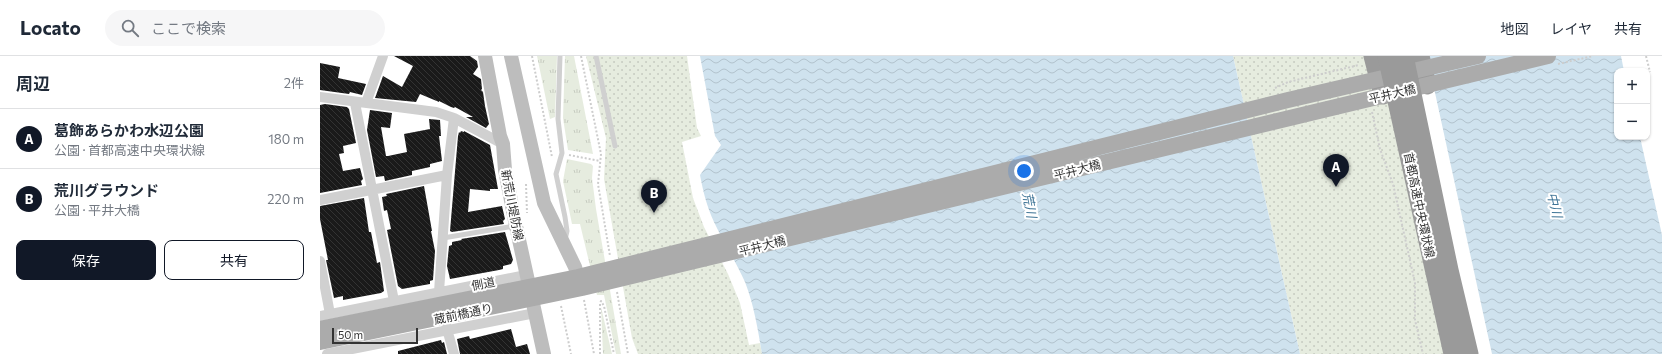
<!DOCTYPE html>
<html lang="ja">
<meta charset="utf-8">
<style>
body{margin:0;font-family:Commissioner,"Noto Sans JP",sans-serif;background:#f6f6f7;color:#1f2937}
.controls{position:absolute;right:12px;top:12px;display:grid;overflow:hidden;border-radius:8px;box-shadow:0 1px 3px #0004}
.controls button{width:36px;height:36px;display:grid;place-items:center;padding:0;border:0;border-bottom:1px solid #e0e1e3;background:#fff;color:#1f2937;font:20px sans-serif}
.scale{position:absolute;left:12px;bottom:10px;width:86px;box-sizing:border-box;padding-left:4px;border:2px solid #333;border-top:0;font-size:11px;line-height:14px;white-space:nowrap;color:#333;-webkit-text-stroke:3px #fff;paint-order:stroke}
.you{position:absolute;left:704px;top:115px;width:14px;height:14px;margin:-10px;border:3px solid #fff;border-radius:50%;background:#1a73e8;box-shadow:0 0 0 6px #1a73e833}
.badge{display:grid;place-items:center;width:26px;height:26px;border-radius:50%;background:#111827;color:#fff;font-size:13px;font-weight:700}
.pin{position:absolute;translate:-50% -33px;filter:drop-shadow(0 1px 2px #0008)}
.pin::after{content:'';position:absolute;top:21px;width:14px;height:12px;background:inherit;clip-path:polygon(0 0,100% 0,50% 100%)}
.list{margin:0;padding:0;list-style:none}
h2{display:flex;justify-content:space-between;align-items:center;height:52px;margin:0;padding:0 16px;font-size:17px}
h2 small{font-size:13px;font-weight:400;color:#747a83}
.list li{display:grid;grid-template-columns:26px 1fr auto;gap:12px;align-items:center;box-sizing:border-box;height:60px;padding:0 16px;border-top:1px solid #e0e1e3}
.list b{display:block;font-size:15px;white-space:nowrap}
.list p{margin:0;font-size:13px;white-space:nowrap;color:#747a83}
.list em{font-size:13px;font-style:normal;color:#747a83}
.actions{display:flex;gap:8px;padding:12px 16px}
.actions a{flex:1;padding:9px 0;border:1px solid #111827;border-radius:8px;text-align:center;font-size:14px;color:#111827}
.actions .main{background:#111827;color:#fff}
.icon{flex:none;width:22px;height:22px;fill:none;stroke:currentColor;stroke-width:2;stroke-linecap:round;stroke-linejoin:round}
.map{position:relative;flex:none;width:1342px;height:298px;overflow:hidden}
header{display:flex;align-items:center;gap:24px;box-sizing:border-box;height:56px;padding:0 20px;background:#fff;border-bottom:1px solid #e0e1e3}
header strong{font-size:19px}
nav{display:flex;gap:22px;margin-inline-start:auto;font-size:14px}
.search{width:280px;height:36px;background:#f6f6f7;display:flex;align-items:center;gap:10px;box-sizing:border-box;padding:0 14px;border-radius:22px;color:#747a83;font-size:15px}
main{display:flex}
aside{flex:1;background:#fff}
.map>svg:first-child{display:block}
.grass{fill:url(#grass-tufts)}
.park{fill:url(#park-dots)}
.water{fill:url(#water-waves)}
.building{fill:url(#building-back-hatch)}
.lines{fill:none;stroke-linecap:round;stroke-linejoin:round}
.path{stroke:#cdcdcd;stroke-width:2;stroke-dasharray:2 2;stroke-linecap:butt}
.lane{stroke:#d0d0d0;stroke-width:5}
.street{stroke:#d0d0d0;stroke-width:10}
.secondary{stroke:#bdbdbd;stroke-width:14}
.highway{stroke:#9a9a9a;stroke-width:19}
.path-bridge{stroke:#cdcdcd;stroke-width:2;stroke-dasharray:2 2;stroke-linecap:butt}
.primary-bridge{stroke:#ababab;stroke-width:16}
.highway-bridge{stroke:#9a9a9a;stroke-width:19}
.labels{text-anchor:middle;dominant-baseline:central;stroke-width:4;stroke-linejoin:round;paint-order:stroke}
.street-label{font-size:12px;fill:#333;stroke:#fff}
.water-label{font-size:13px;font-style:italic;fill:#3f7597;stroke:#fff}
</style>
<header>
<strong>Locato</strong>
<div class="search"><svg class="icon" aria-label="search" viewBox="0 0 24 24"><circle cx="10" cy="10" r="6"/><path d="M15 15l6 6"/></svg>ここで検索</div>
<nav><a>地図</a><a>レイヤ</a><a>共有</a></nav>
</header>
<main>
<aside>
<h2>周辺<small>2件</small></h2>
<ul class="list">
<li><span class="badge">A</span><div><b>葛飾あらかわ水辺公園</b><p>公園 · 首都高速中央環状線</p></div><em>180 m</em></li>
<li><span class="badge">B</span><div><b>荒川グラウンド</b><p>公園 · 平井大橋</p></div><em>220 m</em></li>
</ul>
<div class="actions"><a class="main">保存</a><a>共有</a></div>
</aside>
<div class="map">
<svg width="1342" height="298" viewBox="0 0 1342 298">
<defs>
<pattern id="grass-tufts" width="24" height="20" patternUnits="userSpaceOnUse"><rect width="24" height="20" fill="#e6ecdf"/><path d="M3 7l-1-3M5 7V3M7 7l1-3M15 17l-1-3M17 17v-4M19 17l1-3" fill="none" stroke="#c6cbc0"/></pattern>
<pattern id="park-dots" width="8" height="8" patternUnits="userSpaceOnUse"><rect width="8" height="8" fill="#e6ecdf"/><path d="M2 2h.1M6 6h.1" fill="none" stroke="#c6cbc0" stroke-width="1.8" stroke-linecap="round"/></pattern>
<pattern id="water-waves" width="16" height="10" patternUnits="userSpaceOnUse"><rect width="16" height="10" fill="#cfe2ee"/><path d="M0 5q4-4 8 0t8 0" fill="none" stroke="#b2c2cd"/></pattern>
<pattern id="building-back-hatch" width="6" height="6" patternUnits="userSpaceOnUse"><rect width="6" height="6" fill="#1a1a1a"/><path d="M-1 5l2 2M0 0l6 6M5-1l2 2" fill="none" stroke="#333"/></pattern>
</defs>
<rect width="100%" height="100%" fill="#fff"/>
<path class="grass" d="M 217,0 L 237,0 L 235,61 L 230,63 Z
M 245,0 L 254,0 L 273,98 L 248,94 L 243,62 Z
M 247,103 L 271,108 L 273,110 L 272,122 L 276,153 L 301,298 L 296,298 L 284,239 L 277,239 L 260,168 L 252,168 L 243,125 Z
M 281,251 L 292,298 L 283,298 Z"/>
<path class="park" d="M 266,0 L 367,0 L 377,72 L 381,80 L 362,86 L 373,142 L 384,171 L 408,218 L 420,247 L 429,289 L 440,287 L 442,298 L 318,298 L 312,282 L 284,123 L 286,82 Z
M 913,0 L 1061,0 L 1127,298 L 980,298 Z"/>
<path class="water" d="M 380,0 L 913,0 L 980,298 L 442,298 C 438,274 434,249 425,226 C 416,206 404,187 394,166 C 387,151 383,135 380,119 L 401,89 L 395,80 Z
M 1107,0 L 1301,0 L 1304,15 L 1297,15 L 1297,81 L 1320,81 L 1342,179 L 1342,298 L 1172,298 Z"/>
<path class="building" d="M 74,0 L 150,0 L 157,5 L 158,11 L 153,18 L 161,23 L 162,33 L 161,34 L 163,36 L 165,50 L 169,68 L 166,72 L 146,61 L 153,61 L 135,51 L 134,52 L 131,51 L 119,45 L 119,46 L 100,38 L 96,46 L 55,42 L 63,20 L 82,31 L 93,10 Z
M 0,7 L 20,11 L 18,22 L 46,28 L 42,39 L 30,36 L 29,38 L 0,34 Z
M 5,48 L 27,51 L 29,53 L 36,87 L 23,90 L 24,97 L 19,98 L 23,115 L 40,112 L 43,123 L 41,125 L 42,129 L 0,137 L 0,49 Z
M 50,54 L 72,57 L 70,72 L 61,71 L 66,100 L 68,100 L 87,96 L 84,78 L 110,73 L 109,63 L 120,64 L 121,80 L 119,80 L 122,105 L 110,108 L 110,111 L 92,115 L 92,119 L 65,125 L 64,120 L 56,121 L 47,74 Z
M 141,75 L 144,76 L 144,75 L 170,89 L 178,133 L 170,133 L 170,135 L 150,133 L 148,156 L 182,150 L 185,163 L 183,165 L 184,168 L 132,176 L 130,175 L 138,80 L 139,76 L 140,77 Z
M 104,130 L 112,175 L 111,175 L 115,195 L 113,224 L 110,225 L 110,228 L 82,233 L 78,230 L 67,174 L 71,173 L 67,154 L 64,155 L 62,141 L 67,140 L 66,138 Z
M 44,142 L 49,176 L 51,176 L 57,207 L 60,206 L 64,235 L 61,237 L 23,244 L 23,240 L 14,242 L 6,204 L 8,204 L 0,163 L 0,150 Z
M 185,176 L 193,204 L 191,208 L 183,210 L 183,213 L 179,214 L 130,223 L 127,210 L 129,190 L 132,189 L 132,186 L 142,184 L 141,183 Z
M 191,273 L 196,291 L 207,288 L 210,298 L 140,298 L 137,283 L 149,280 L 150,283 Z
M 121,284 L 122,287 L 124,286 L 127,298 L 78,298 L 78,295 Z"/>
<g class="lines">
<path class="path" d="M 212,0 L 232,101
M 261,0 L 281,98 L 278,128 L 290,200
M 1326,0 L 1330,16
M 1052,56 L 1060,93 L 1073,128 L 1095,227 L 1095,264 L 1103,298
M 249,99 L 280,105
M 206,128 L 207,157
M 297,236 L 308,298
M 264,244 L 274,298
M 241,250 L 251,298
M 280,298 L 280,247 L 281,245 L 284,250 L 294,298"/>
<path class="lane" d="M 240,0 L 238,63 L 242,97 L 236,118 L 245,161 L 247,175 L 245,184
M 276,0 L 295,90
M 123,182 L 195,170"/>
<path class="street" d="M 0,41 L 116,56 L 134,62 L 183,88
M 35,47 L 74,245
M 46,47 L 63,0
M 134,62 L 127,119 L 119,236 L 127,273 L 134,298
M 0,144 L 127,119
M 0,205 L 10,258
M 0,260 L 206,219
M 7,298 L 215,257"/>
<path class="secondary" d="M 165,0 L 180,80 L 183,88 L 185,114 L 196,170 L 224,298
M 191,0 L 224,147 L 255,211 L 258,221"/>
<path class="highway" d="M 1053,0 L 1063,39
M 1100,0 L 1107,29"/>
<path class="path-bridge" d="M 1238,8 L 1273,0
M 955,32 L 968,26 L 1039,9"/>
<path class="primary-bridge" d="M 0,273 L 258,221 L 968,44 L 1158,0
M 0,286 L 262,232 L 1228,0"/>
<path class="highway-bridge" d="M 1067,0 L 1133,298
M 1084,0 L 1129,214 L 1149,298"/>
</g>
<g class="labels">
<g class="street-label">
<text transform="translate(1072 37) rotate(-13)">平井大橋</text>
<text transform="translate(757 113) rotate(-14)">平井大橋</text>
<text transform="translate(193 149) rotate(79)">新荒川堤防線</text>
<text transform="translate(1100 149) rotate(78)">首都高速中央環状線</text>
<text transform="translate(442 189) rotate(-14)">平井大橋</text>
<text transform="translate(163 227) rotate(-11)">側道</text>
<text transform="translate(143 257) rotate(-12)">蔵前橋通り</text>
</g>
<g class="water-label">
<text transform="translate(710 149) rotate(79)">荒川</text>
<text transform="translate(1235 149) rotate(77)">中川</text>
</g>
</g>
</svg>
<div class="controls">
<button>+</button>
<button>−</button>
</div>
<div class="scale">50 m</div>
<div class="you"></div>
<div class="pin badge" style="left:1016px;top:131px">A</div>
<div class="pin badge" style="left:334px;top:157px">B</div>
</div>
</main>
